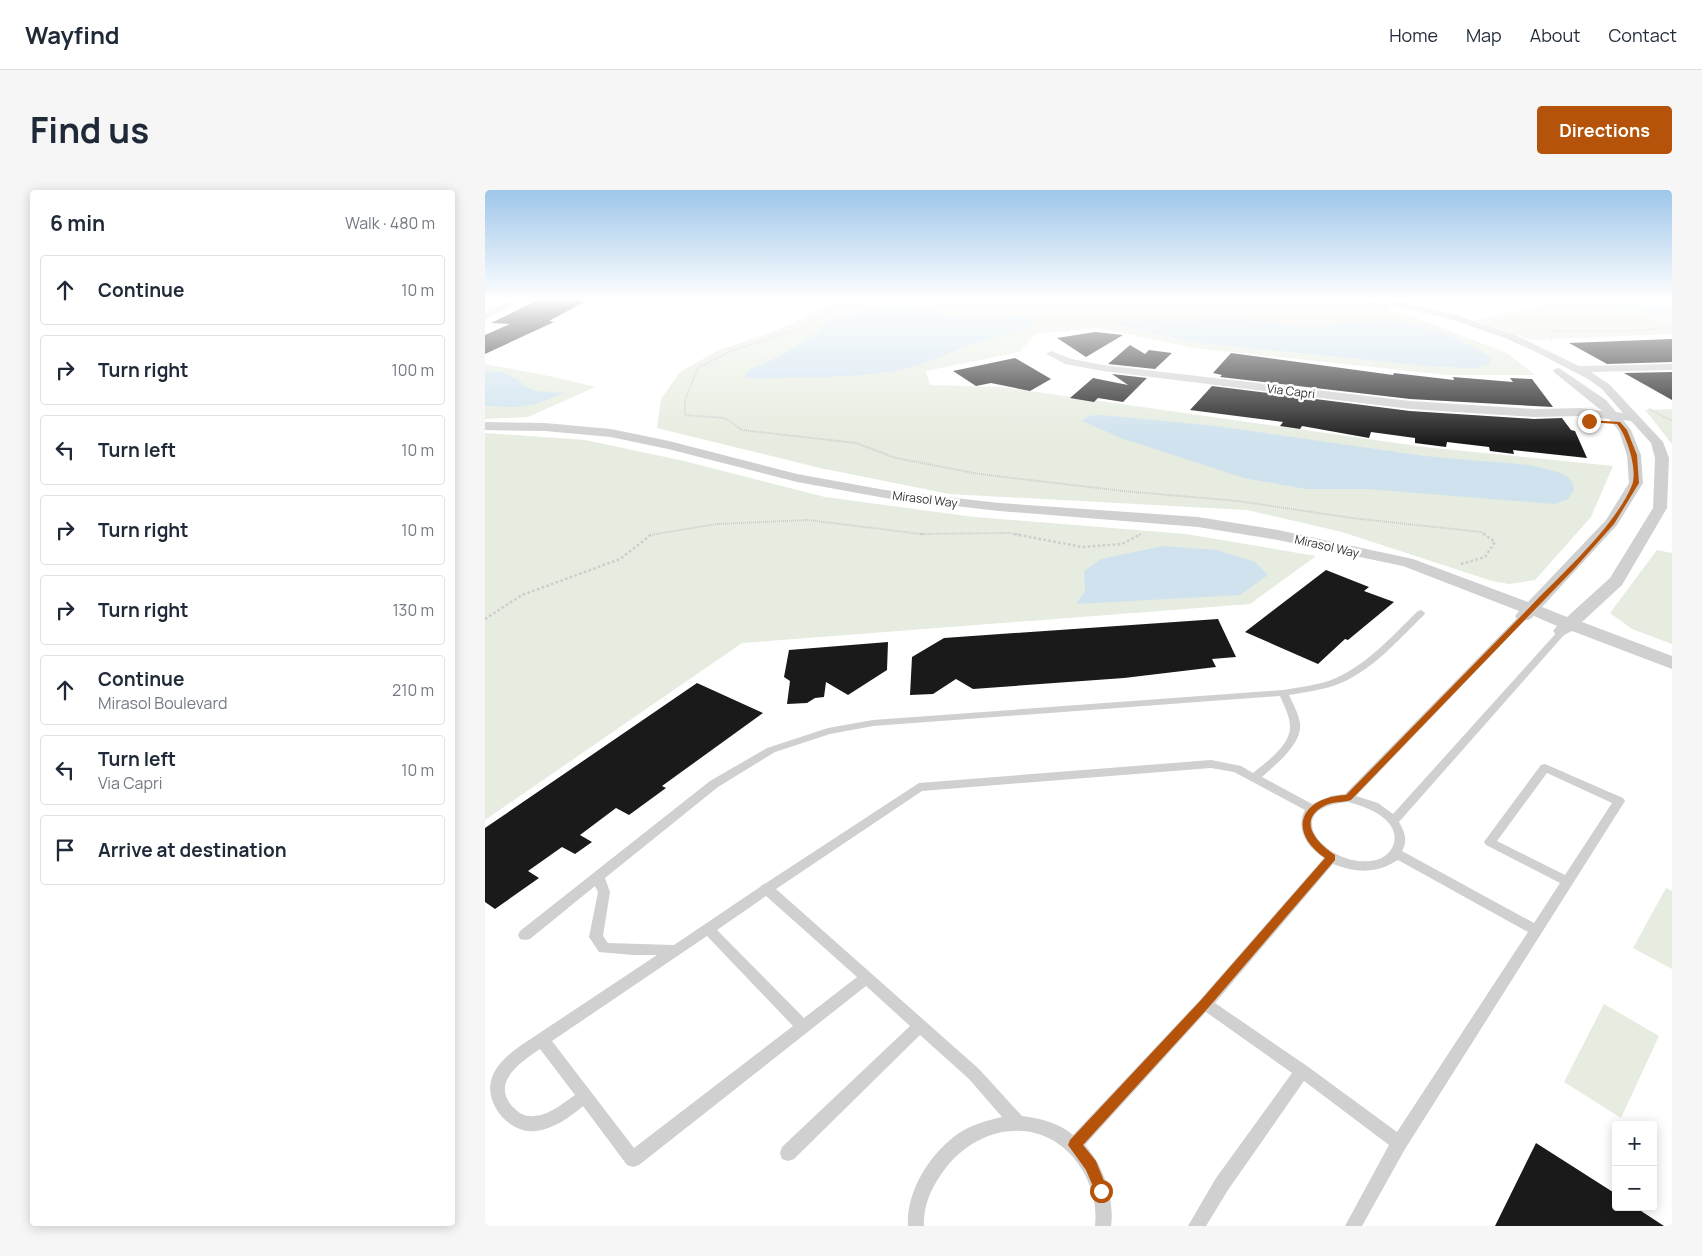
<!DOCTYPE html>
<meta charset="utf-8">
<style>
body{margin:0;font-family:Manrope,sans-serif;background:#f6f6f7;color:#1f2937}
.controls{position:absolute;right:15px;bottom:15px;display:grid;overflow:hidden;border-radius:5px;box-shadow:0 2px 12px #0003}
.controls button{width:45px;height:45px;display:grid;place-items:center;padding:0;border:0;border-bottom:1px solid #e0e1e3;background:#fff;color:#1f2937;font:25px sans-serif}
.stop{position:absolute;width:15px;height:15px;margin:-11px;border:4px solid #b45309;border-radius:50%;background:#fff}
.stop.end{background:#b45309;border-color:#fff;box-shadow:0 1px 5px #0008}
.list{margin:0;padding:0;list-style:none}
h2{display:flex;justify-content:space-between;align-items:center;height:65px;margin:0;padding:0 20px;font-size:21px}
h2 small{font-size:16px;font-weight:400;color:#747a83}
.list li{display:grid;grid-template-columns:32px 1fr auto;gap:15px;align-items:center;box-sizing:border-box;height:70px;margin:0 10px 10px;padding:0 10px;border:1px solid #e0e1e3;border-radius:5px}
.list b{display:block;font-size:19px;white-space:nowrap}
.list p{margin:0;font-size:16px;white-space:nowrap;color:#747a83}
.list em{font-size:16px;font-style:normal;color:#747a83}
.icon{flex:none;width:28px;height:28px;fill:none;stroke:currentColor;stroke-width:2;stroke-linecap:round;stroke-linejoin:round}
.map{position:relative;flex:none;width:1187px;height:1036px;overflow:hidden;border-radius:5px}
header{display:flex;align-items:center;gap:30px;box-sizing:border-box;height:70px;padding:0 25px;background:#fff;border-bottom:1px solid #e0e1e3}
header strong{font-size:24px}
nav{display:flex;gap:28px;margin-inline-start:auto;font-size:18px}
.intro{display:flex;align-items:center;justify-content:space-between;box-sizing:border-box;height:120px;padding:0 30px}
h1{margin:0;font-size:35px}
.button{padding:12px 22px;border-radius:5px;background:#b45309;color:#fff;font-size:18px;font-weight:700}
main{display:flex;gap:30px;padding:0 30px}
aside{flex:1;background:#fff;border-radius:5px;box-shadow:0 2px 12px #0003}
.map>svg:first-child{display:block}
.green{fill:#e6ecdf}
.water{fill:#cfe2ee}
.building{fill:#1a1a1a}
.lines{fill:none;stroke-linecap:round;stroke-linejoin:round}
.path-far1{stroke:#cdcdcd;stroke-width:2;stroke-dasharray:1 1;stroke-linecap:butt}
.path{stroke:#cdcdcd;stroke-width:2.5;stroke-dasharray:2.5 2.5;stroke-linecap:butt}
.lane{fill:#d0d0d0;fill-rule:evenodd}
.street{fill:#d0d0d0;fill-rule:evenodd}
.route{fill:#b45309}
.labels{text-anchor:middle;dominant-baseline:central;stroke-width:5;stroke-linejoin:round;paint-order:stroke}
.far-street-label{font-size:12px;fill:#333;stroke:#fff}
</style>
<header>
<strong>Wayfind</strong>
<nav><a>Home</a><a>Map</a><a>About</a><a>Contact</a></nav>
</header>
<div class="intro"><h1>Find us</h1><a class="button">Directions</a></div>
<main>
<aside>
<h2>6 min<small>Walk · 480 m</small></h2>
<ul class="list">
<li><svg class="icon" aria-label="ahead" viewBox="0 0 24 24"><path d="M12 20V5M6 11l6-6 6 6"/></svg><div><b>Continue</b></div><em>10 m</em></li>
<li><svg class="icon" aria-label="right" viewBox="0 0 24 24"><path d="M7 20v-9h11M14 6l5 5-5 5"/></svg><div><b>Turn right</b></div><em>100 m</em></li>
<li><svg class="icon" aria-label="left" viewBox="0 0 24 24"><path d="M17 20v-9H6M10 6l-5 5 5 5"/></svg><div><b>Turn left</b></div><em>10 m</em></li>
<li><svg class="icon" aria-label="right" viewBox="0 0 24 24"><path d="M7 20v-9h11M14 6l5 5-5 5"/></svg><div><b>Turn right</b></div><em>10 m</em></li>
<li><svg class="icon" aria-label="right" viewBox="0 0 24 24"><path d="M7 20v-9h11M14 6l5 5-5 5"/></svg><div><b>Turn right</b></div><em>130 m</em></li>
<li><svg class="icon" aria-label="ahead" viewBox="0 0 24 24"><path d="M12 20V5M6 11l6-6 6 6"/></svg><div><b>Continue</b><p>Mirasol Boulevard</p></div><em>210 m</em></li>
<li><svg class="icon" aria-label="left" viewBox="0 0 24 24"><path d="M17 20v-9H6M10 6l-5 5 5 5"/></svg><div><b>Turn left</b><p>Via Capri</p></div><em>10 m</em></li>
<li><svg class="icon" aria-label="arrive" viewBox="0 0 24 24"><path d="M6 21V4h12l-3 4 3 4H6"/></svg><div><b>Arrive at destination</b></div></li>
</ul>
</aside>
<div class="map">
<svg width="1187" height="1036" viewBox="0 0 1187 1036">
<rect width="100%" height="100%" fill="#fff"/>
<path class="green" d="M 354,108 L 837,108 L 924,125 L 1022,163 L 1050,185 L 962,185 L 709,158 L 613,138 L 551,144 L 534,162 L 441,181 L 445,195 L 517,197 L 939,257 L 1128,276 L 1106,327 L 1050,390 L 1024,394 L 1007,391 L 857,342 L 762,320 L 464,304 L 335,278 L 172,238 L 176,209 L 195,182 L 234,160 L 288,142 L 319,128 Z
M 1145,108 L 1187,108 L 1187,144 L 1045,150 L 989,130 L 1068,112 Z
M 0,174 L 69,187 L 110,197 L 43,227 L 0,229 Z
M 1187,219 L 1187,254 L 1160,220 Z
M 0,243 L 100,250 L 199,271 L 340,307 L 489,327 L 701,344 L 831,366 L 765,414 L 257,453 L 0,630 Z
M 1172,360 L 1187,363 L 1187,454 L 1147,439 L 1125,423 Z
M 1181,698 L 1187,701 L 1187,779 L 1148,758 Z
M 1119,814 L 1174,846 L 1136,928 L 1079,892 Z"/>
<path class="water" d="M 1100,108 L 1187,108 L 1187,124 L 1129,120 L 1082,112 Z
M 416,114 C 441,119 467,127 492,129 C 512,131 534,119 551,134 C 534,144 516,145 497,151 C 471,159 448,172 422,178 C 372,190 320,186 270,189 L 259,187 L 265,179 L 281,173 L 329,146 L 339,135 L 354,127 L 393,117 Z
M 745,127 C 772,129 798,137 825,137 C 849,137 872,131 897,131 C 932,131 978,149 1007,168 L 1003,175 L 988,178 L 941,176 L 726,154 L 694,149 L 635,135 L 633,132 C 670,127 708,134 745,127 Z
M 0,181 L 18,182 L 33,190 L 41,197 L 51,201 L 80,203 L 51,214 L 29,217 L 0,216 Z
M 615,225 L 732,236 L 939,266 L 1045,275 L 1073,282 L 1083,287 L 1088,294 L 1089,300 L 1083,309 L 1070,314 L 882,299 L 821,299 L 759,288 L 636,248 L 597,231 L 604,226 Z
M 678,356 L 732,360 L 770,372 L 783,385 L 755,405 L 591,414 L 600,401 L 599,381 L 616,369 Z"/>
<path class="building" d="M 57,108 L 103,110 L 64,131 L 69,132 L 0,164 L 0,145 L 25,134 L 6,133 Z
M 610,142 L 638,145 L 601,167 L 572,148 Z
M 1187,149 L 1187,172 L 1122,174 L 1084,153 Z
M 645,155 L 660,164 L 664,160 L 687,163 L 670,179 L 623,174 Z
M 746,163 L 908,185 L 909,183 L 969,190 L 968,187 L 1028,192 L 1025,188 L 1047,189 L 1068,217 L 925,209 L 735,187 L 737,185 L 728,183 Z
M 530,168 L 566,189 L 545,201 L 506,193 L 491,196 L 468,181 Z
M 1187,182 L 1187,210 L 1139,183 Z
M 627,184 L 662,188 L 638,212 L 613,208 L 609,212 L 585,208 L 608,188 L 643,195 Z
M 727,196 L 925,221 L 1049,229 L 1077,228 L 1086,240 L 1090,241 L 1102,268 L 1028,260 L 1029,264 L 1005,261 L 1004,257 L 962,252 L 961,257 L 930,253 L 930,248 L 886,242 L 884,248 L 817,236 L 815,239 L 795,236 L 798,232 L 705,220 Z
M 841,380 L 884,397 L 879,401 L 909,412 L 863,450 L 860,449 L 833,474 L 760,442 Z
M 733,429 L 751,467 L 727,469 L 731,477 L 639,488 L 488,499 L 471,489 L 448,504 L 425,505 L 427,467 L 459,448 Z
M 403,452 L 402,480 L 363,505 L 341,492 L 339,507 L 330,508 L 322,513 L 302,514 L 305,491 L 299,487 L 304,460 Z
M 212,493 L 278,523 L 177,596 L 181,598 L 144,625 L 131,618 L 95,645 L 107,652 L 90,664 L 77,657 L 43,681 L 54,688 L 10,719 L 0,712 L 0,638 Z
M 1051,953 L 1131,1004 L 1131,1017 L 1150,1017 L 1179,1036 L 1010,1036 Z"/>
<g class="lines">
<path class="path-far1" d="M 392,108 L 355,116 L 320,137 L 246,161 L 213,178 L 200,210 L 200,225 L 240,228 L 257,240 L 371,253 L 411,268 L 494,284 L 638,301 L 753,311 L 867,328 L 996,342 L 1000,345
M 771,108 L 838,118 L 845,117 L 845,114
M 1065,151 L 1069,141 L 1140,141 L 1187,138
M 1164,219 L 1187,231
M 165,345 L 232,334 L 323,330 L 436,344 L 524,343 L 536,345
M 654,345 L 656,344"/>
<path class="path" d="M 436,344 L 439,344
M 529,344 L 597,357 L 637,354 L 656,344
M 976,374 L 1000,367 L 1010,352 L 999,344
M 0,429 L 37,405 L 135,369 L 167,344"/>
<path class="lane" d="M 936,420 L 940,423 L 939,425 C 914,449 889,479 856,493 C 839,500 821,502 804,505 C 808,514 814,524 815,534 C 817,554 790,575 777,587 L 827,614 L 846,606 L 860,604 L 1034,426 L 1037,425 L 1041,428 L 1040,430 L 871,606 L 893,613 L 908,624 L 1073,441 L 1079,441 L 1081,443 L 1079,445 L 914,632 C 920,642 923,651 917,661 L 1049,733 L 1075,693 L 1001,655 L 999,652 L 1001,649 L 1056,575 L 1060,574 L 1138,608 L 1140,611 L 920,959 L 877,1036 L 860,1036 L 904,955 L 819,891 L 743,1000 L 721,1036 L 703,1036 L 731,988 L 807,883 L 721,822 L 600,955 C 618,975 630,1009 626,1036 L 610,1036 C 612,1016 608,999 598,981 C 564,923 493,931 457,983 C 446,999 438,1016 439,1036 L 423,1036 C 421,1001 445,963 474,943 C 486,935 503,930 517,927 L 484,889 L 435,845 L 309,969 L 303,971 L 297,969 L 295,963 L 297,957 L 425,836 L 381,796 L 154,975 L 148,977 L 142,975 L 98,916 C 85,927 69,939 51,941 C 26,945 0,915 6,891 C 10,875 23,865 35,856 L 172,765 L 148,765 L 114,762 L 104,747 L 113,702 L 110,696 L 45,749 L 40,750 L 35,749 L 33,745 L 35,741 L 225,591 L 282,558 L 343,538 L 388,530 L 798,500 C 816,497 835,495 851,488 C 884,473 908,445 933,421 ZM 795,506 C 799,516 805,526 805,537 C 805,556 781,572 768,583 L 756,576 L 726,570 L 434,593 L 281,693 L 277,695 L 275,697 L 189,755 L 123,753 L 118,746 L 125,702 L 120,688 L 233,597 L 290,562 L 345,544 L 388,536 ZM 726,578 L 749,582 L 820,620 C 810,639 822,657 839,668 L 715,810 L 588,945 C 574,933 555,928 537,926 L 494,879 L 291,699 L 437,601 ZM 1062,583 L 1127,613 L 1080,685 L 1012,651 ZM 863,612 C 877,616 890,620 901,630 C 918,646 908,669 886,671 C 840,676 792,618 863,612 ZM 913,670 L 1043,742 L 912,942 L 822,876 L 730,813 L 848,674 C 872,683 891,684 913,670 ZM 281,706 L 372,787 L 319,828 L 232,740 ZM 222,746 L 308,836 L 149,958 L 67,851 ZM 55,859 L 90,905 C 78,913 65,925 49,926 C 41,927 35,924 29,918 C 4,893 36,872 55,859 Z"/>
<path class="street" d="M 854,108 L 871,108 L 891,112 L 883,108 L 899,108 L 971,125 L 1028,144 L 1094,176 L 1187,174 L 1187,180 L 1106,182 L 1125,195 L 1178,252 L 1184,268 L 1182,318 L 1137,395 L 1097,432 L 1187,466 L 1187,479 L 1087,441 L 1077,446 L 1071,445 L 1068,441 L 1072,436 L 1049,426 C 1044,431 1039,431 1033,430 L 1030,426 L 1034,421 L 918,376 L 793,350 L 713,337 L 514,321 L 400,308 L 312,292 L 183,259 L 126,247 L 60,241 L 0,240 L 0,232 L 60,233 L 126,239 L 184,251 L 312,284 L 400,300 L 514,313 L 713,327 L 793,340 L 928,369 L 1043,412 L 1121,330 L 1144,293 L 1142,265 L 1134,241 L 1124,229 L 1096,226 L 1049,227 L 925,219 L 618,181 L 580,174 L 561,164 L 566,161 L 587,169 L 618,175 L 925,211 L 1049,219 L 1096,218 L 1117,221 L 1070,183 L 1068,181 L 1070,179 L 1074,178 L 1121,210 L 1131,222 L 1138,223 L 1117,199 L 1103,189 L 1049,161 L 1020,148 L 965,129 L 904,114 L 903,118 L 900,119 L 858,111 ZM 1138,230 L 1146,231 L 1166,253 L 1170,268 L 1168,318 L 1125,388 L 1082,427 L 1057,417 L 1132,335 L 1158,293 L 1156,265 L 1146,240 Z
M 26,111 L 31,114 L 29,116 L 0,129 L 0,122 Z"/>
</g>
<linearGradient id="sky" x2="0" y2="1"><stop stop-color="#9ec6ea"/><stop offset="0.43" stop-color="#fff"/><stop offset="1" stop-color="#fff" stop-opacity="0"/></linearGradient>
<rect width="1187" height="253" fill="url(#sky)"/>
<path class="route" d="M 1104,230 L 1135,232 L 1142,240 L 1152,265 L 1154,293 L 1129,334 L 1090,378 L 866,610 C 857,613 847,611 839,616 C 811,631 833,654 850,665 L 850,670 L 724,817 L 598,955 L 611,971 L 623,1001 L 621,1006 L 616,1008 L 612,1006 L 601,980 L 583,955 L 585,950 L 716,810 L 840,668 C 801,641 816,607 861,605 C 922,543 982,481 1043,419 C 1075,385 1130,337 1147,295 C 1153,280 1142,246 1132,234 L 1102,232 Z"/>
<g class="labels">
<g class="far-street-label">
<text transform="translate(806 201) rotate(7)">Via Capri</text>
<text transform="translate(440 309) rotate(7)">Mirasol Way</text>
<text transform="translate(842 356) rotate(13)">Mirasol Way</text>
</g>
</g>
</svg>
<div class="controls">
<button>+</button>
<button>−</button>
</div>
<div class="stop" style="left:616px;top:1001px"></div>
<div class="stop end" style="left:1104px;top:231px"></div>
</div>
</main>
